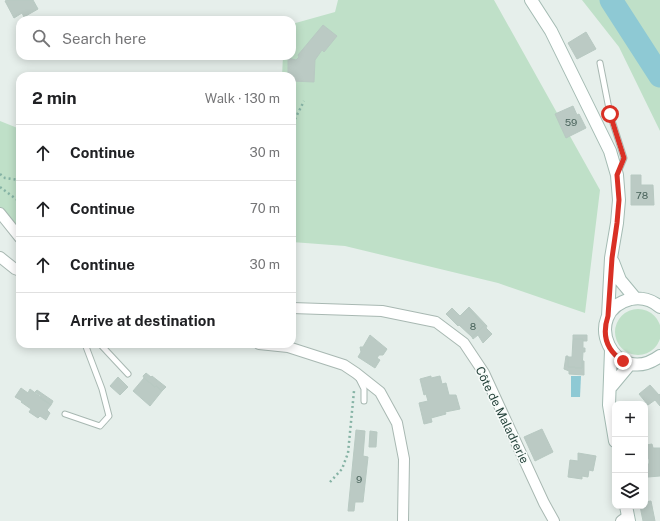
<!DOCTYPE html>
<meta charset="utf-8">
<style>
body{margin:0;font-family:"Public Sans",sans-serif;background:#f6f6f6;color:#202124}
.controls{position:absolute;right:12px;bottom:12px;display:grid;overflow:hidden;border-radius:8px;box-shadow:0 2px 10px #0003}
.controls button{width:36px;height:36px;display:grid;place-items:center;padding:0;border:0;border-bottom:1px solid #e0e0e0;background:#fff;color:#202124;font:20px sans-serif}
.stop{position:absolute;width:12px;height:12px;margin:-9px;border:3px solid #d93025;border-radius:50%;background:#fff}
.stop.end{background:#d93025;border-color:#fff;box-shadow:0 1px 4px #0008}
.list{margin:0;padding:0;list-style:none}
h2{display:flex;justify-content:space-between;align-items:center;height:52px;margin:0;padding:0 16px;font-size:17px}
h2 small{font-size:13px;font-weight:400;color:#757577}
.list li{display:grid;grid-template-columns:26px 1fr auto;gap:12px;align-items:center;box-sizing:border-box;height:56px;padding:0 16px;border-top:1px solid #e0e0e0}
.list b{display:block;font-size:15px;white-space:nowrap}
.list em{font-size:13px;font-style:normal;color:#757577}
.icon{flex:none;width:22px;height:22px;fill:none;stroke:currentColor;stroke-width:2;stroke-linecap:round;stroke-linejoin:round}
.map{position:relative;flex:none;width:660px;height:521px;overflow:hidden}
.search{position:absolute;background:#fff;box-shadow:0 2px 10px #0003;left:16px;top:16px;width:280px;height:44px;display:flex;align-items:center;gap:10px;box-sizing:border-box;padding:0 14px;border-radius:12px;color:#757577;font-size:15px}
.panel{position:absolute;background:#fff;box-shadow:0 2px 10px #0003;left:16px;top:72px;width:280px;height:276px;border-radius:12px}
.map>svg:first-child{display:block}
.green{fill:#bfe0c8}
.water{fill:#8ec9d4}
.lines{fill:none;stroke-linecap:round;stroke-linejoin:round}
.river{stroke:#8ec9d4;stroke-width:23}
.building{fill:#bbcac4;stroke:#b8c9c2}
.service-casing{stroke:#a8b8b2;stroke-width:7}
.minor-casing{stroke:#a8b8b2;stroke-width:12}
.secondary-casing{stroke:#a4bbb3;stroke-width:14}
.path{stroke:#86b3a5;stroke-width:2.5;stroke-dasharray:2 3;stroke-linecap:butt}
.service{stroke:#fff;stroke-width:5}
.minor{stroke:#fff;stroke-width:10}
.secondary{stroke:#fff;stroke-width:12}
.route{stroke:#d93025;stroke-width:5}
.labels{text-anchor:middle;dominant-baseline:central;stroke-width:3;stroke-linejoin:round;paint-order:stroke}
.number-label{font-size:10px;fill:#4a645c}
.street-label{font-size:12px;fill:#24423a;stroke:#f7fbf9}
</style>
<div class="map">
<svg width="660" height="521" viewBox="0 0 660 521">
<rect width="100%" height="100%" fill="#e6efeb"/>
<path class="green" d="M 338,0 L 494,0 L 600,190 L 585,313 L 498,283 L 345,246 L 292,242 L 292,76 L 282,76 L 283,56 L 292,56 L 292,24 L 335,12 Z
M 582,0 L 660,0 L 660,131 L 619,47 Z
M 0,121 L 20,129 L 20,229 L 0,207 Z
M615 332a23 23 0 1 1 46 0a23 23 0 1 1-46 0Z"/>
<path class="water" d="M 571,376 L 581,376 L 580,397 L 571,397 Z"/>
<g class="lines">
<path class="river" d="M 611,0 L 660,76"/>
</g>
<path class="building" d="M 7,0 L 33,0 L 38,9 L 24,17 L 22,13 L 14,18 L 5,1 Z
M 323,25 L 337,36 L 324,52 L 322,50 L 315,60 L 314,82 L 292,81 L 292,76 L 288,76 L 288,58 L 296,60 L 299,57 L 298,55 Z
M 586,32 L 596,49 L 577,59 L 568,43 Z
M 573,106 L 577,115 L 579,114 L 586,128 L 566,138 L 555,114 Z
M 631,175 L 641,175 L 641,185 L 653,185 L 654,205 L 631,205 Z
M 469,307 L 487,326 L 486,328 L 492,334 L 483,343 L 478,335 L 473,339 L 472,337 L 484,326 L 468,308 Z
M 452,308 L 460,316 L 468,308 L 484,326 L 472,337 L 459,325 L 458,326 L 446,314 Z
M 370,335 L 387,349 L 383,355 L 379,355 L 377,358 L 380,360 L 375,368 L 358,357 L 361,352 L 360,347 L 363,347 Z
M 573,335 L 587,335 L 587,341 L 583,341 L 583,339 L 573,339 Z
M 573,339 L 583,339 L 583,348 L 585,348 L 585,352 L 583,352 L 582,368 L 568,367 L 568,357 L 572,357 Z
M 566,356 L 568,356 L 568,367 L 582,368 L 582,361 L 584,361 L 584,375 L 569,374 L 569,371 L 564,369 Z
M 146,373 L 151,377 L 152,376 L 166,387 L 162,391 L 156,386 L 155,387 L 144,378 L 143,376 Z
M 431,376 L 431,378 L 440,376 L 442,384 L 446,383 L 449,395 L 456,395 L 460,409 L 445,412 L 446,414 L 431,418 L 432,422 L 424,424 L 419,403 L 428,401 L 426,394 L 424,395 L 420,379 Z
M 118,377 L 128,387 L 120,395 L 110,386 Z
M 144,378 L 155,387 L 156,386 L 162,391 L 150,406 L 133,391 Z
M 650,385 L 659,395 L 660,394 L 660,406 L 655,400 L 648,405 L 639,394 Z
M 21,388 L 28,393 L 30,389 L 51,405 L 47,410 L 50,413 L 46,420 L 40,416 L 38,418 L 29,412 L 31,409 L 21,402 L 22,401 L 15,397 Z
M 37,390 L 53,401 L 51,405 L 40,398 L 41,396 L 35,392 Z
M 542,429 L 553,452 L 535,461 L 524,437 Z
M 356,430 L 365,431 L 363,456 L 368,457 L 363,502 L 355,502 L 354,511 L 348,511 Z
M 370,431 L 377,432 L 376,447 L 369,447 Z
M 645,441 L 646,441 L 646,445 L 652,444 L 653,448 L 660,448 L 660,476 L 648,477 L 647,464 L 649,464 L 649,459 L 645,457 Z
M 578,453 L 596,456 L 593,471 L 589,470 L 588,477 L 582,476 L 582,479 L 568,477 L 570,460 L 578,461 Z
M 651,501 L 655,521 L 643,521 L 640,506 L 645,506 L 645,502 Z"/>
<g class="lines">
<g class="service-casing">
<path id="service" d="M 600,63 L 610,114 L 624,158 L 618,172
M 100,344 L 128,374
M 359,379 L 364,389 L 364,401
M 65,414 L 100,426 L 109,416 L 102,389 L 85,344"/>
</g>
<g class="minor-casing">
<path id="minor" d="M 0,213 L 20,238
M 0,257 L 15,269 L 20,271
M 292,308 L 382,311 L 436,322 L 464,343 L 484,373 L 544,503 L 554,521
M 259,344 L 288,347 L 344,365 L 356,373 L 380,392 L 397,423 L 404,459 L 403,521
M 621,521 L 628,516"/>
</g>
<g class="secondary-casing">
<path id="secondary" d="M 531,0 L 551,31 L 610,151 L 617,175 L 619,200 L 617,223 L 611,258 L 608,316
M 613,262 L 620,280 L 635,298
M 660,307 C 652,300 641,297 631,299 C 579,312 614,390 660,356
M 611,350 L 609,405 L 615,441
M 610,388 L 630,364
M 626,506 L 629,521"/>
</g>
<path class="path" d="M 292,144 L 295,119 L 304,101
M 0,174 L 5,178 L 20,180
M 0,187 L 20,202
M 330,482 L 342,469 L 348,453 L 354,391"/>
<use href="#service" class="service"/>
<use href="#minor" class="minor"/>
<use href="#secondary" class="secondary"/>
</g>
<g class="lines">
<path class="route" d="M 610,114 L 624,158 L 617,175 L 619,200 L 617,223 L 612,258 L 608,316 C 602,334 606,350 623,361"/>
</g>
<g class="labels">
<g class="number-label">
<text x="571" y="122">59</text>
<text x="642" y="195">78</text>
<text x="473" y="326">8</text>
<text x="359" y="479">9</text>
</g>
<g class="street-label">
<text transform="translate(502 415) rotate(64)">Côte de Maladrerie</text>
</g>
</g>
</svg>
<div class="controls">
<button>+</button>
<button>−</button>
<button><svg class="icon" aria-label="layers" viewBox="0 0 24 24"><path d="M12 4l9 5-9 5-9-5zM3 14l9 5 9-5"/></svg></button>
</div>
<div class="stop" style="left:610px;top:114px"></div>
<div class="stop end" style="left:623px;top:361px"></div>
<div class="search"><svg class="icon" aria-label="search" viewBox="0 0 24 24"><circle cx="10" cy="10" r="6"/><path d="M15 15l6 6"/></svg>Search here</div>
<section class="panel">
<h2>2 min<small>Walk · 130 m</small></h2>
<ul class="list">
<li><svg class="icon" aria-label="ahead" viewBox="0 0 24 24"><path d="M12 20V5M6 11l6-6 6 6"/></svg><div><b>Continue</b></div><em>30 m</em></li>
<li><svg class="icon" aria-label="ahead" viewBox="0 0 24 24"><path d="M12 20V5M6 11l6-6 6 6"/></svg><div><b>Continue</b></div><em>70 m</em></li>
<li><svg class="icon" aria-label="ahead" viewBox="0 0 24 24"><path d="M12 20V5M6 11l6-6 6 6"/></svg><div><b>Continue</b></div><em>30 m</em></li>
<li><svg class="icon" aria-label="arrive" viewBox="0 0 24 24"><path d="M6 21V4h12l-3 4 3 4H6"/></svg><div><b>Arrive at destination</b></div></li>
</ul>
</section>
</div>
